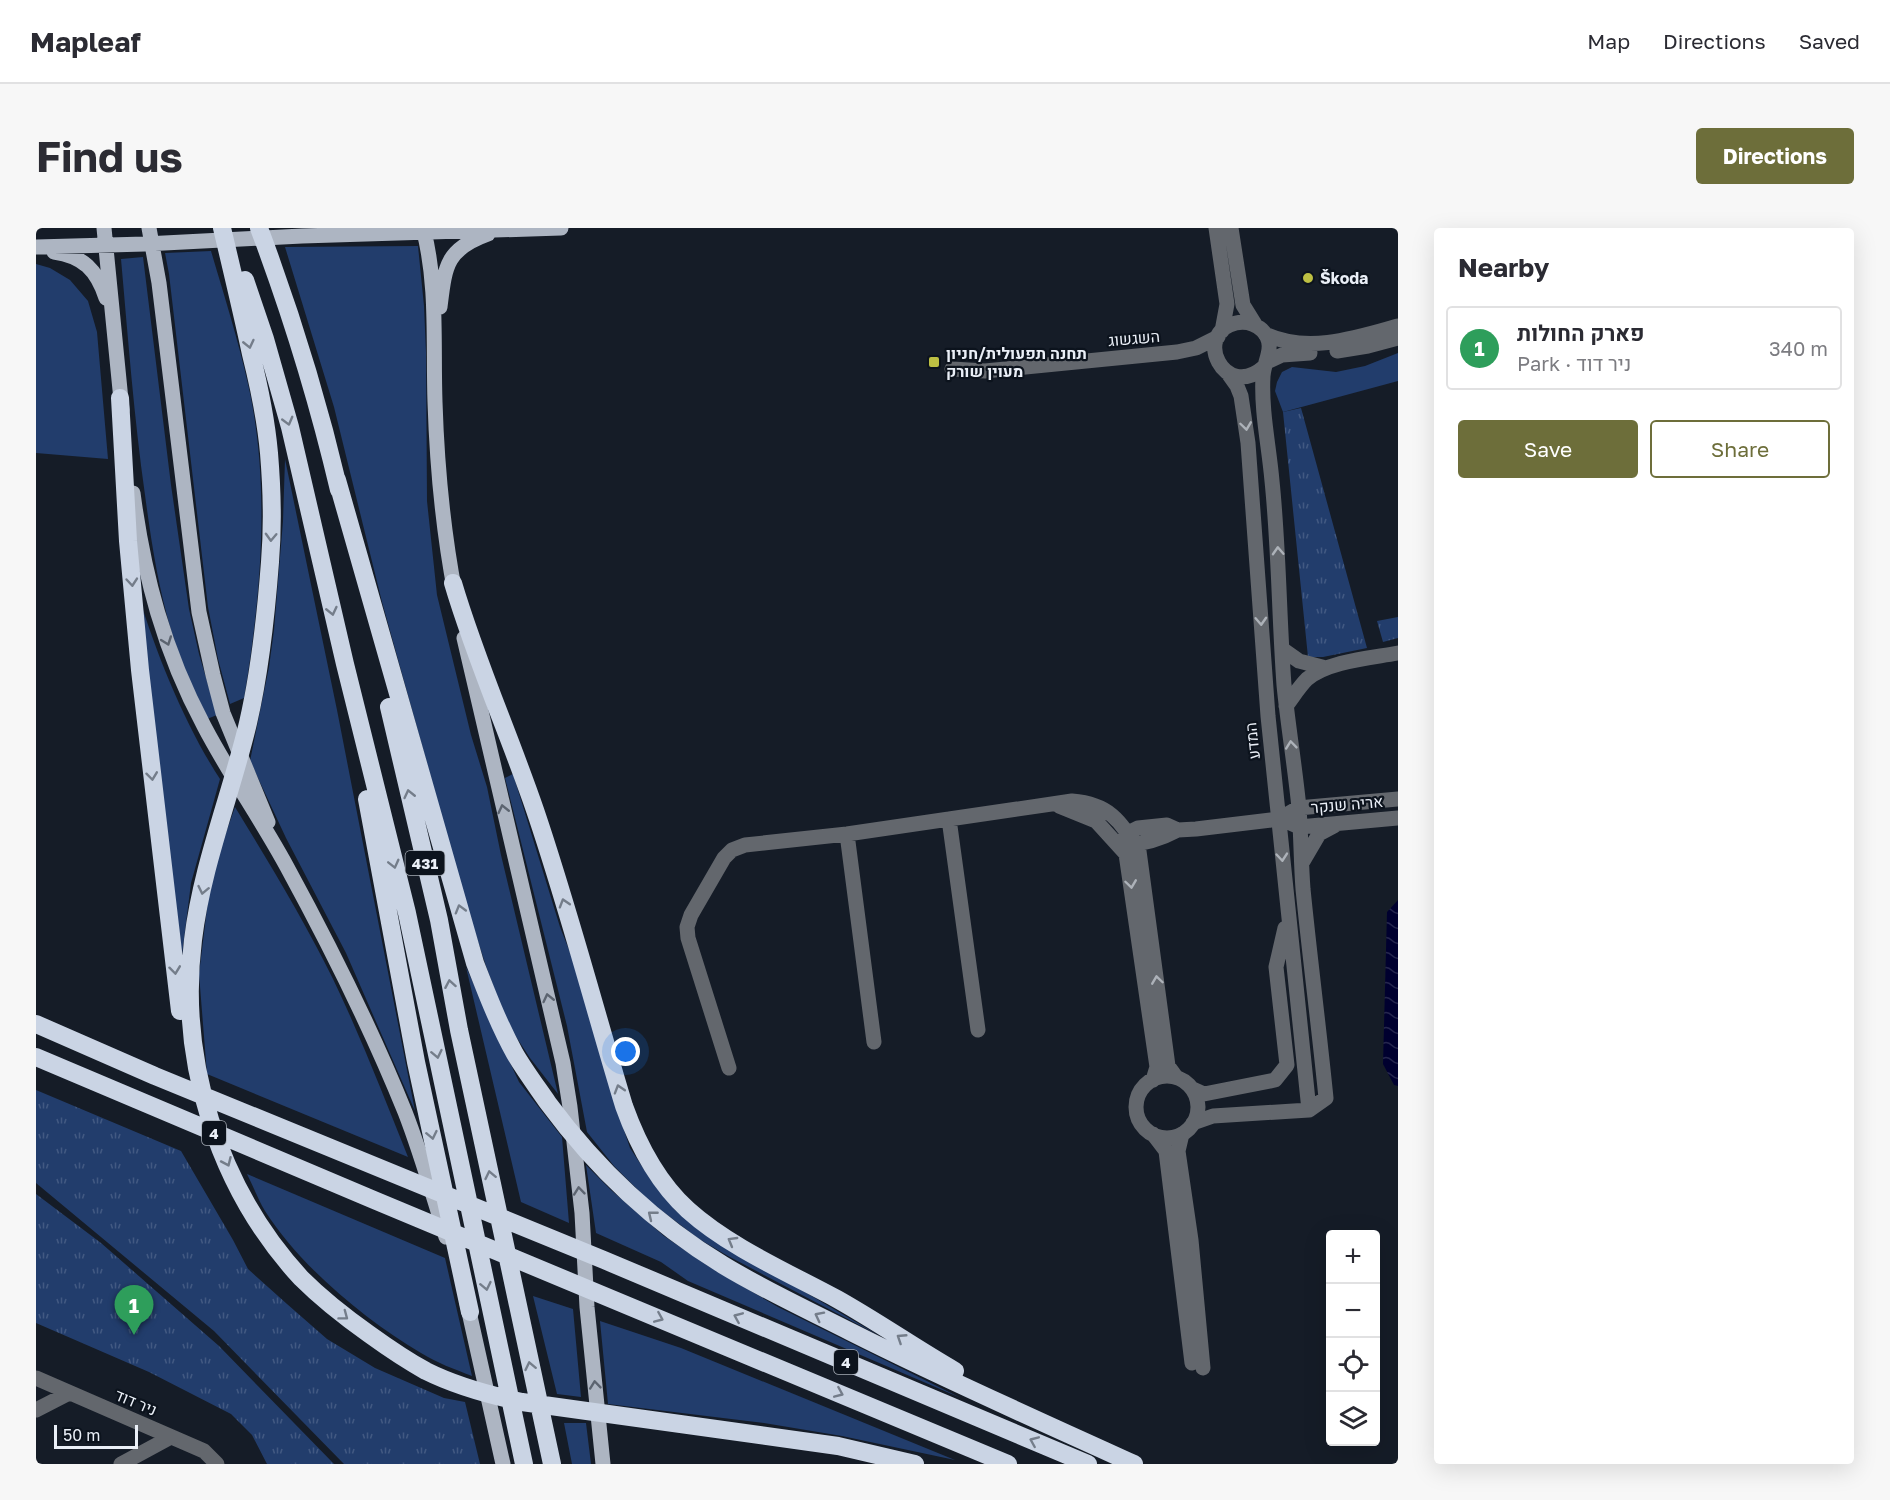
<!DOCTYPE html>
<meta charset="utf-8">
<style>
body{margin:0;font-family:"Golos Text",Heebo,sans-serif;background:#f7f7f7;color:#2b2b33}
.controls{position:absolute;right:18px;bottom:18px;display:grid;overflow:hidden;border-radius:6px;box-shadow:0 6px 24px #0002}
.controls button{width:54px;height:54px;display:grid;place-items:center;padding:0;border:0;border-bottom:2px solid #e1e1e2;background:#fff;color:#2b2b33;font:30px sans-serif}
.scale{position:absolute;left:18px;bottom:15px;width:84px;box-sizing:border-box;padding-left:6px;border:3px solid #eaeff7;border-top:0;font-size:16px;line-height:21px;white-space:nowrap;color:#eaeff7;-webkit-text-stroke:4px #0c131d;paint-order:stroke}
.you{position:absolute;left:590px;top:824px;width:21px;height:21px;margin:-15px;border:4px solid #fff;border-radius:50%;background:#1a73e8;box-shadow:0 0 0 9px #1a73e833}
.badge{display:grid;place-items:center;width:39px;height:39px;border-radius:50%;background:#6d6e3a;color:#fff;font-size:20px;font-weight:700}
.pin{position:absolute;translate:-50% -50px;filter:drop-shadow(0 2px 3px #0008)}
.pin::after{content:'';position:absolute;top:32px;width:21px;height:18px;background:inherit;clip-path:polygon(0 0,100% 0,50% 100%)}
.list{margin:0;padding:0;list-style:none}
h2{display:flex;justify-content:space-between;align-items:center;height:78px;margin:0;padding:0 24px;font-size:26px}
h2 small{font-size:20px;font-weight:400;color:#7c7c81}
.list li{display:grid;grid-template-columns:39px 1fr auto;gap:18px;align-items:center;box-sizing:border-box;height:84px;margin:0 12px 12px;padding:0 12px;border:2px solid #e1e1e2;border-radius:6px}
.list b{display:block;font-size:22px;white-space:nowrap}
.list p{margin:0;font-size:20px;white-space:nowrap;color:#7c7c81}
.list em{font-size:20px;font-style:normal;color:#7c7c81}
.actions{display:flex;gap:12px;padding:18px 24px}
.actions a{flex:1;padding:14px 0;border:2px solid #6d6e3a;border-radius:6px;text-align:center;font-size:21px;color:#6d6e3a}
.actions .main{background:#6d6e3a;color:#fff}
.icon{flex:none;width:33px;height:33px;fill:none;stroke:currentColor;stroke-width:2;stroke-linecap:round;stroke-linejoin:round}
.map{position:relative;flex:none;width:1362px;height:1236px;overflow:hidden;border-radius:6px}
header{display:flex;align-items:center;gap:36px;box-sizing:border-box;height:84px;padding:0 30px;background:#fff;border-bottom:2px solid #e1e1e2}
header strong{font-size:28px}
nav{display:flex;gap:33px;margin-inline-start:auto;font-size:21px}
.intro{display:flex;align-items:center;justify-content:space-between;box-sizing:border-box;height:144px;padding:0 36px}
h1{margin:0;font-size:42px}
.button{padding:15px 27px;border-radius:6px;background:#6d6e3a;color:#fff;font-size:21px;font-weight:700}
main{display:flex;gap:36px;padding:0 36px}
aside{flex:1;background:#fff;border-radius:6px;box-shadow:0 6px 24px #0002}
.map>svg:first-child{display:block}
.grass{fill:#223d6c}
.park{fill:url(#park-tufts)}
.water{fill:url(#water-waves)}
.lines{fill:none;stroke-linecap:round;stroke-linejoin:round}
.minor{stroke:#63676d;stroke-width:15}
.major{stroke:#adb5c2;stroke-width:15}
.highway{stroke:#cad4e4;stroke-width:18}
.oneway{stroke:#747d8a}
.oneway2{stroke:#adb2b9}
.oneway3{stroke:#5c6470}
.poi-dot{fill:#bdbf43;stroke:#0c131d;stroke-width:2}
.labels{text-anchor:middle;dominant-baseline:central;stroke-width:4.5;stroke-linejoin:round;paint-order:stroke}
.shield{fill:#0c131d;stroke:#a7adb6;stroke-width:1.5}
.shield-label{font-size:15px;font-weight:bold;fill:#eaeff7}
.poi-label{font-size:16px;font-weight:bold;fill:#eaeff7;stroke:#0c131d;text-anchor:start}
.street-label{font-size:16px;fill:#eaeff7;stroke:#0c131d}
</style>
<header>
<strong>Mapleaf</strong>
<nav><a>Map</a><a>Directions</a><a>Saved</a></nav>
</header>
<div class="intro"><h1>Find us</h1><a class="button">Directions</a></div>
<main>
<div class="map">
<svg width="1362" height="1236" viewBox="0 0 1362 1236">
<defs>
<pattern id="park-tufts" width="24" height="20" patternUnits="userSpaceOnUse" patternTransform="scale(1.5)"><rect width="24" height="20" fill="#223d6c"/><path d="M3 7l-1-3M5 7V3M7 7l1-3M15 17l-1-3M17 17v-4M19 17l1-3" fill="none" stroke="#425982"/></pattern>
<pattern id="water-waves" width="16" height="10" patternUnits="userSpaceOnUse" patternTransform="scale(1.5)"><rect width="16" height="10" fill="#00002f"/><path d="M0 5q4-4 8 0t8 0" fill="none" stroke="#25264e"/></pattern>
</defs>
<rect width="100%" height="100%" fill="#151c27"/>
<path class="grass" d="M 382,18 L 388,78 L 390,124 L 391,273 L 401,367 L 435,507 L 451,559 L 465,627 L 522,866 L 494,830 L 471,795 L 451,741 L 432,683 L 346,374 L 298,179 L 249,19 Z
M 175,23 C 188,67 202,111 212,156 C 235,257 225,369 208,470 L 194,476 L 182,431 L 172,379 L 133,46 L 129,25 Z
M 107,29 L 135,257 L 153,381 L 163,426 L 181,487 L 171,491 C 158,462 144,432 135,402 C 122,358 115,312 109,267 C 98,189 92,110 85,31 Z
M 0,36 L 14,40 L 34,52 L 52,73 L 61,104 L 72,231 L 0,225 Z
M 1362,125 L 1362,153 L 1247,184 L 1239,163 L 1241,154 L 1246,144 L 1256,139 L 1300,144 L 1329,138 Z
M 249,231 L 301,482 L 379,883 L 310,725 L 250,610 L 214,533 L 233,439 L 238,402 L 247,293 Z
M 103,369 C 121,428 150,499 184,551 L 155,655 L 146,727 Z
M 477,546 L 524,699 L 543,747 L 581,881 L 594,920 L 617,955 L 639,982 L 678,1011 L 844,1108 L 692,1028 L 663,1011 L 613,973 L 578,938 L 551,904 L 531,798 L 469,550 Z
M 199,579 C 233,635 268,692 297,751 C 325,809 348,869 372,929 L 171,846 L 163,746 L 172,672 L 180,633 Z
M 430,739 L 483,854 L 526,909 L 533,995 L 485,974 Z
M 550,937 L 575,962 L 628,1008 L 672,1038 L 742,1079 L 925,1170 L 652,1053 L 625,1034 L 560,1005 Z
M 211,946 L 409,1030 L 436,1148 C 418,1141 401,1135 385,1125 C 329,1092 264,1038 229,983 C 222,971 217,958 211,946 Z
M 497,1068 L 537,1081 L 545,1169 L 521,1166 Z
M 564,1093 L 645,1120 L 919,1232 L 806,1208 L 728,1195 L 572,1176 Z
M 528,1195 L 550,1195 L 555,1236 L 536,1236 Z"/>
<path class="park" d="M 1265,180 L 1331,420 L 1287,429 L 1272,429 L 1247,184 Z
M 1362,389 L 1362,410 L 1347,414 L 1341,393 Z
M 0,862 L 145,923 L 197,1012 L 212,1041 L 251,1076 L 291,1111 L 339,1140 L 408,1170 L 429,1174 L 444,1236 L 308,1236 L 178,1103 L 0,955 Z
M 0,966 L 65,1015 L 183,1118 L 298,1236 L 231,1236 L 216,1207 L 195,1186 L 113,1144 L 0,1095 Z"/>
<path class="water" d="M 1362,672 L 1362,858 L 1358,857 L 1347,836 L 1351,684 Z"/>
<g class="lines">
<path class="minor" d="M 1180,0 L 1191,76 L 1186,103
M 1195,0 L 1207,77 L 1220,98
M 1229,106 C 1271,126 1320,110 1362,98
M 1301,123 L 1332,118 L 1362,110
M 1231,134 L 1246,127 L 1274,125
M 916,141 L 949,143 L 1141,124 L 1160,120 L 1182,109
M 1191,144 L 1201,158 L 1205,168 L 1212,215 L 1232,488 L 1273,882
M 1246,421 L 1263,433 L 1290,440
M 1250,478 C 1257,469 1263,459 1271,451 C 1292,433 1335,430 1362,425
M 1023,578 L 1060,593 L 1090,626 L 1121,839 L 1117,852
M 913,591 L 942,802
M 1254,595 L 1263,599 L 1362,590
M 811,606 L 838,814
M 1087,612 L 1092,605 L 1102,600 L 1131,597 L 1142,602 L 1160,601 L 1243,591 L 1262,580 L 1362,571
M 1091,617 C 1108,616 1127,610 1142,602
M 1266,635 L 1283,606 L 1298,598
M 693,840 L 652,710 L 651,699 L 655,687 L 688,630 L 696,622 L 709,617 L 811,606 L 1036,573 C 1074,576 1084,593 1103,623 L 1132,838 L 1140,849
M1100 879a31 31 0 1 1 62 0a31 31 0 1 1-62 0Z
M 1157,861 L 1168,866 L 1239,852 L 1251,837 L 1240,739 L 1249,700
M 1157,895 L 1177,888 L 1273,882 L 1290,870 C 1283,800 1274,731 1267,661 C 1265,634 1265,607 1263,580 C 1259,539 1252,498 1248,457 C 1243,389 1243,321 1236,253 C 1233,218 1225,183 1227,148 C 1228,132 1241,117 1226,102 C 1219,96 1209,93 1200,95 C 1156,105 1188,174 1228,139
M 1117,906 L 1130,923 L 1156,1135
M 1146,906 L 1142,923 L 1155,1012 L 1167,1140
M 0,1150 L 168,1223 L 181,1236
M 0,1182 L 33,1165
M 85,1236 L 135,1209"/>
<path class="major" d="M 68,0 L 86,182
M 113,0 L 123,55 L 163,384 L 177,447 L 187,485 L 232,594
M 387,0 C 402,56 397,116 399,174 C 401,238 407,302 419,365
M 0,19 L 109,16 L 266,8 L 525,0
M 18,24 C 47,28 61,42 70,70
M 404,79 C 409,38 410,21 452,6
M 97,265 C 108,348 128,423 168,498 C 193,546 225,591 251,639 C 294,718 335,800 369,884 C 385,925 397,968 410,1009
M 428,410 L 527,835 L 534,879 L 546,985 L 551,1079 L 567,1236
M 431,1075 L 467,1236"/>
<path class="highway" d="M 186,0 C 196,42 206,84 215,126 C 223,158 230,192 233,225 C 236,261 237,298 234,334 C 230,387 224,443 212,495 C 195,567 166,637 157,712 C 142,832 182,960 265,1050 C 286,1071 309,1089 333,1106 C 351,1119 370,1132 390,1143 C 420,1158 453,1167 486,1174 L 802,1218 L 879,1236
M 223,0 C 255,85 282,173 303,262
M 209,52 L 229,111 L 254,199 L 309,436 L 371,685 L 488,1236
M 84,170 L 92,313 L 104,442 L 144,783
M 301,252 L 439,735 C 451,766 463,797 479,826 C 489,843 501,859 512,875 C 560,940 618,995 687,1037 C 728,1062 772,1082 815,1104 C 908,1151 1004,1193 1098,1236
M 417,355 C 440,433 473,506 499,582 C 532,679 558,779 588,878 C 602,917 621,954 652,982 C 693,1019 753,1045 801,1071 C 842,1094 879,1120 919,1143
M 353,479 L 403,692 L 423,802 L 516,1236
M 331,571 L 380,834 L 434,1084
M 0,796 L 119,848 L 568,1032 L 1052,1236
M 0,829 L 338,972 L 972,1236"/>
</g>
<defs><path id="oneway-chevron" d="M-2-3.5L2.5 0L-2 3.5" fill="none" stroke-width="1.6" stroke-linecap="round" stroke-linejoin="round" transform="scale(1.5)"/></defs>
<g class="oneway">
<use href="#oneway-chevron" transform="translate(213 116) rotate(77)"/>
<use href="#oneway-chevron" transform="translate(252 193) rotate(75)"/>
<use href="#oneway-chevron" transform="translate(235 309) rotate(92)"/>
<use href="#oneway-chevron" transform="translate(96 354) rotate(85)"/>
<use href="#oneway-chevron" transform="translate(296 383) rotate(77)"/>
<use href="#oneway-chevron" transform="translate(116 548) rotate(83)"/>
<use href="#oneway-chevron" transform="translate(373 566) rotate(-103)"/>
<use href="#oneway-chevron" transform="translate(358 636) rotate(76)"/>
<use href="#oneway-chevron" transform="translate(167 662) rotate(102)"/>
<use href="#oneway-chevron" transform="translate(528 675) rotate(-107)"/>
<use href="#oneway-chevron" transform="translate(424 681) rotate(-106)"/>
<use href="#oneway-chevron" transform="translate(139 742) rotate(83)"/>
<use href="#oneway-chevron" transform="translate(414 756) rotate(-100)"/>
<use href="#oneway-chevron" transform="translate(401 826) rotate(78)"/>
<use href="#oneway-chevron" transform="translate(583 861) rotate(-107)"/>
<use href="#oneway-chevron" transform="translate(396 907) rotate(78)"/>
<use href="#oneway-chevron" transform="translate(191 934) rotate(66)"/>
<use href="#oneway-chevron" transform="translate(454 947) rotate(-102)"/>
<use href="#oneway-chevron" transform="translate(616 987) rotate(-141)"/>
<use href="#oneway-chevron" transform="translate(696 1013) rotate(-150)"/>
<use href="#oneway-chevron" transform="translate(450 1058) rotate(78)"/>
<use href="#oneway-chevron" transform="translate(308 1088) rotate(37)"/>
<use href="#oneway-chevron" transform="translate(783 1088) rotate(-153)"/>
<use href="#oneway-chevron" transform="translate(702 1089) rotate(-157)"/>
<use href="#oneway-chevron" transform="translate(623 1090) rotate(23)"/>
<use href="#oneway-chevron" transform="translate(865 1110) rotate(-147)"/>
<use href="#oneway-chevron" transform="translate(494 1138) rotate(-102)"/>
<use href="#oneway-chevron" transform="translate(803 1165) rotate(23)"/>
<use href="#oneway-chevron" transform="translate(998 1213) rotate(-157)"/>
</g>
<g class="oneway2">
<use href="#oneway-chevron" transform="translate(1210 198) rotate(82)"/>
<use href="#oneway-chevron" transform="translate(1242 323) rotate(-93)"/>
<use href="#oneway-chevron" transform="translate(1225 393) rotate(87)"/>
<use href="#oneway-chevron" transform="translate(1255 517) rotate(-96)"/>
<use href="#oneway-chevron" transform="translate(1246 629) rotate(85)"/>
<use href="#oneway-chevron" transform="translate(1095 656) rotate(82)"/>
<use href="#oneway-chevron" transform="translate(1121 752) rotate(-98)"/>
</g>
<g class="oneway3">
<use href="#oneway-chevron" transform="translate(131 413) rotate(70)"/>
<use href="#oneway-chevron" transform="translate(467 581) rotate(-103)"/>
<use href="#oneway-chevron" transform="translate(512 770) rotate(-103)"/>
<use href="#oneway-chevron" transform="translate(543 963) rotate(-96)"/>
<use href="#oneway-chevron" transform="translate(559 1157) rotate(-96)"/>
</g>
<g class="poi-dot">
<circle cx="1272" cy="50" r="6"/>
<rect x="892" y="128" width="12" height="12" rx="3"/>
</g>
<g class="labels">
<g class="shield">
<rect x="369.5" y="623" width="39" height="24" rx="4.5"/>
<rect x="166" y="893" width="24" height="24" rx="4.5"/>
<rect x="798" y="1122" width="24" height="24" rx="4.5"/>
</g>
<g class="shield-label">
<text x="389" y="635">431</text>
<text x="178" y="905">4</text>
<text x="810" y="1134">4</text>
</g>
<g class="poi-label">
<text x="1284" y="50">Škoda</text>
<text x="910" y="125">תחנה תפעולית/חניון<tspan x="910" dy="18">מעוין שורק</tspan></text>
</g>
<g class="street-label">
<text transform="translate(1098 110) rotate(-5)">השגשוג</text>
<text transform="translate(1216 513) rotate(-96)">המדע</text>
<text transform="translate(1311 576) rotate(-5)">אריה שנקר</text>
<text transform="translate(100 1174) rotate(23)">ניר דוד</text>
</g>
</g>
</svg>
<div class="controls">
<button>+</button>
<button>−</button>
<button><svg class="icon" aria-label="locate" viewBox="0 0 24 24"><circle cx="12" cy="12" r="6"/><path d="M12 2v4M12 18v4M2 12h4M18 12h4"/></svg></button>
<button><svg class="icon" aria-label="layers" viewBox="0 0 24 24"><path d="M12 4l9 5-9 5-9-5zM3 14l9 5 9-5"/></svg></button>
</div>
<div class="scale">50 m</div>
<div class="you"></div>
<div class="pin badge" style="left:98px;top:1107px;background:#2e9e5b">1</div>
</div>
<aside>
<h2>Nearby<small></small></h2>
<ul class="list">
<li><span class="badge" style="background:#2e9e5b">1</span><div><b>פארק החולות</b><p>Park · ניר דוד</p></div><em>340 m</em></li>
</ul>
<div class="actions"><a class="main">Save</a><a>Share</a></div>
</aside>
</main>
